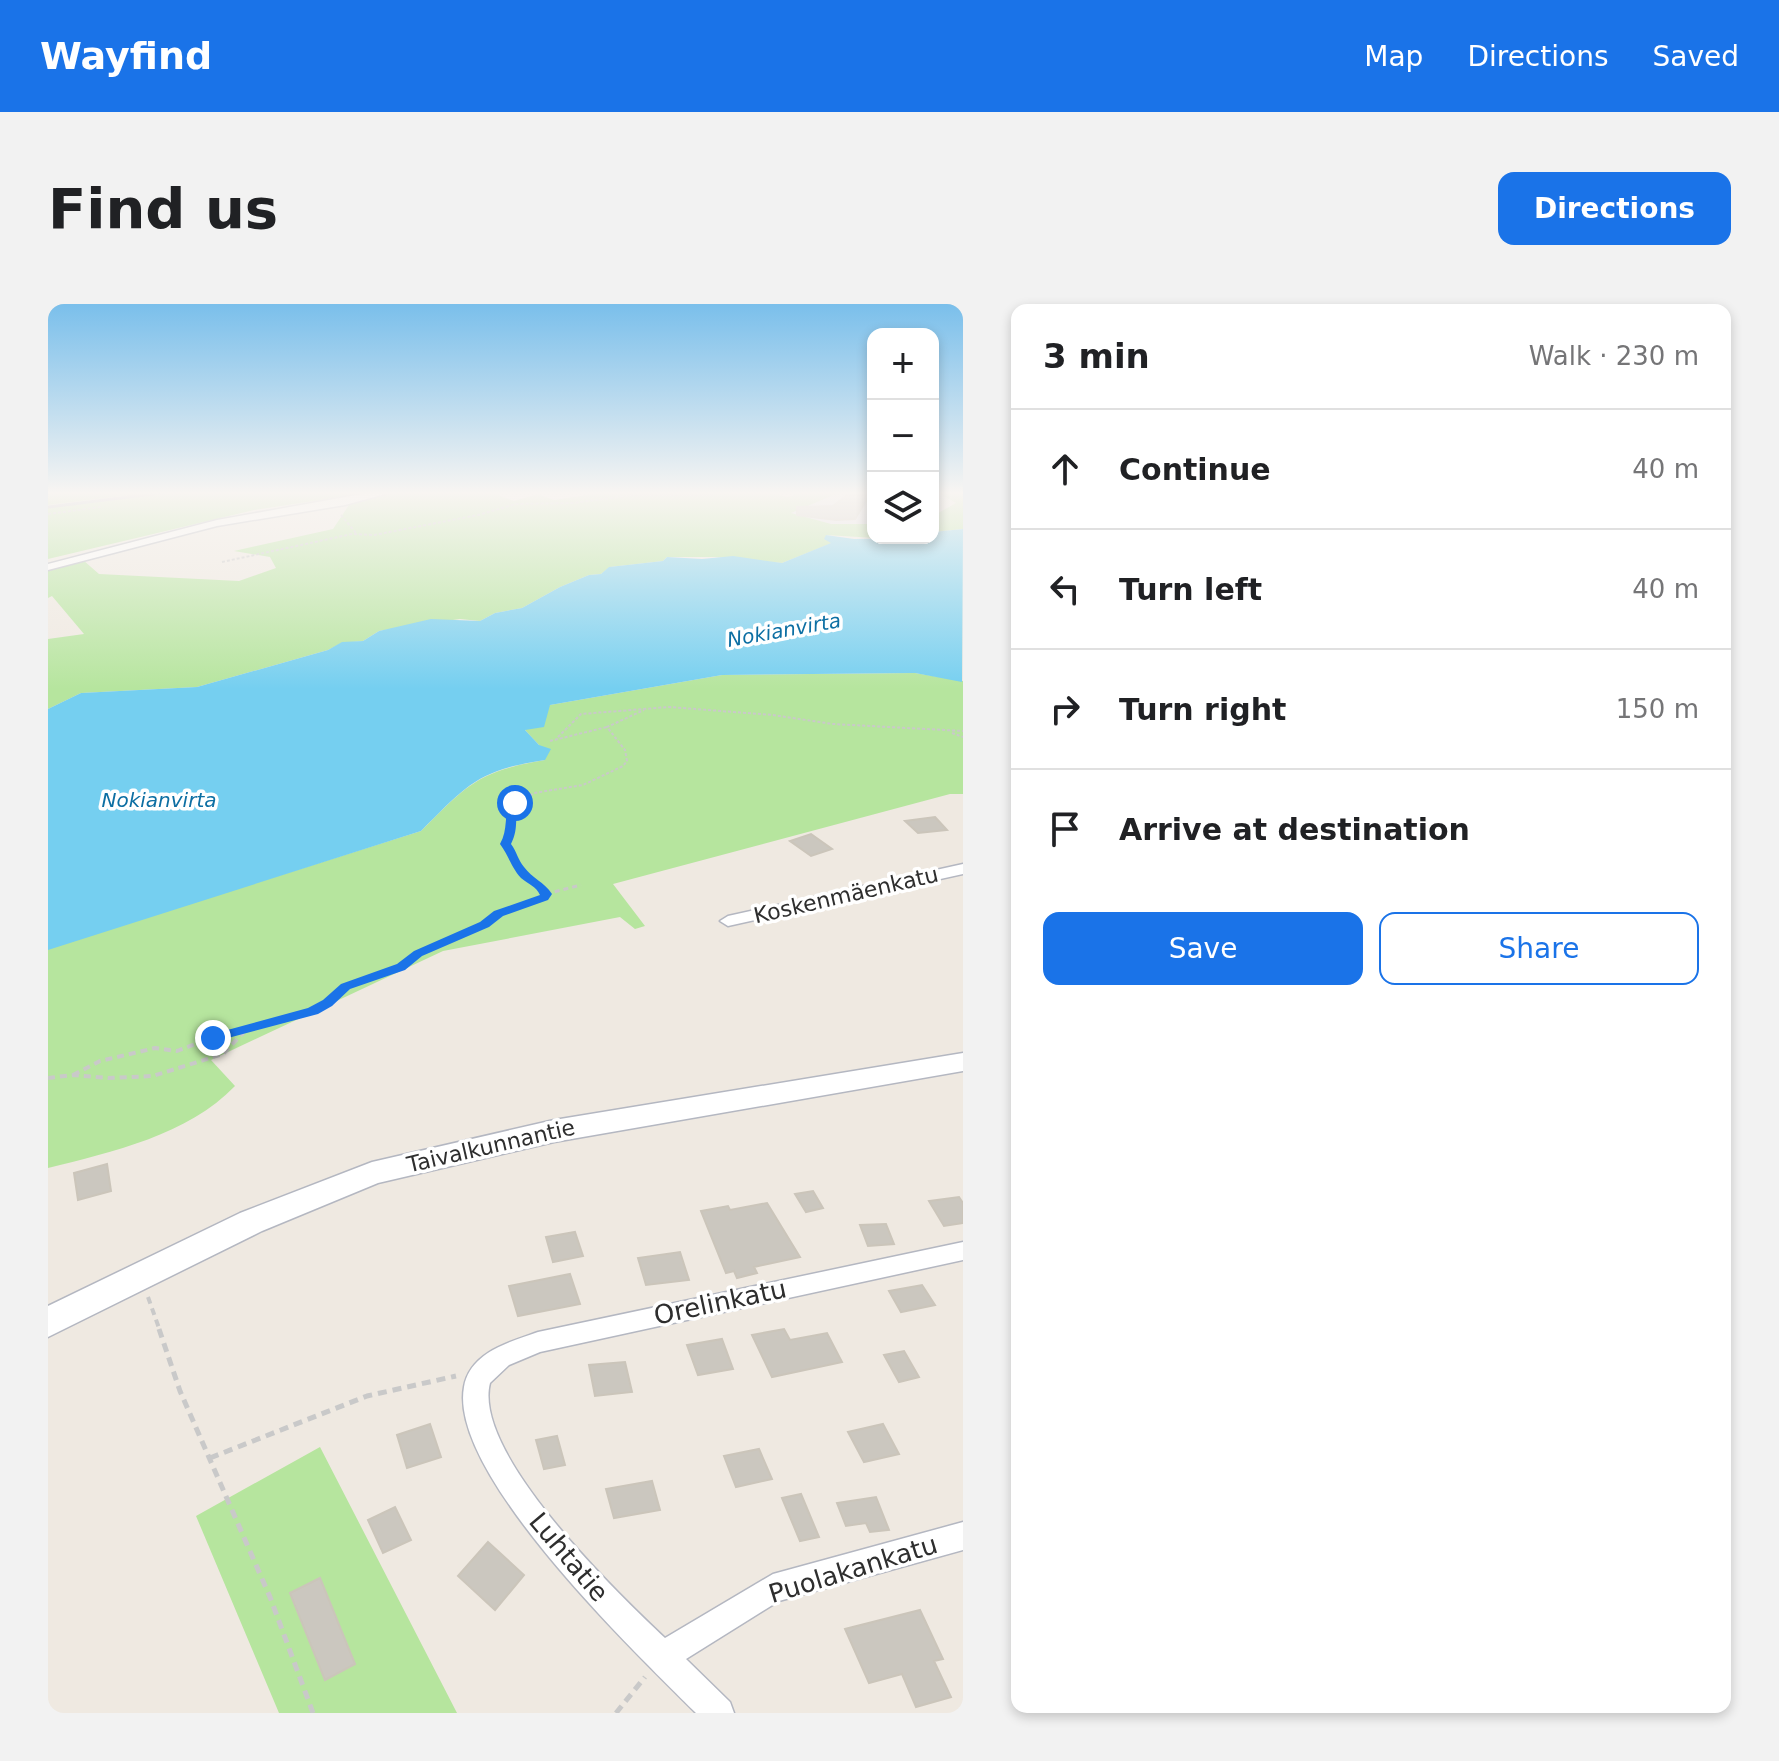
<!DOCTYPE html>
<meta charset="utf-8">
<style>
body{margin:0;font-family:"DejaVu Sans",sans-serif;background:#f2f2f2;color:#202124}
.controls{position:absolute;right:24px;top:24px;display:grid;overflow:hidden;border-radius:16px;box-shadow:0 4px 12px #0003}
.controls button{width:72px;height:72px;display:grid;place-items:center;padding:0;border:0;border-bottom:2px solid #e0e0e0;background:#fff;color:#202124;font:40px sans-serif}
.stop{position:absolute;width:24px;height:24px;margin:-18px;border:6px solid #1a73e8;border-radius:50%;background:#fff}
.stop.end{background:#1a73e8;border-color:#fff;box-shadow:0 2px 8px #0008}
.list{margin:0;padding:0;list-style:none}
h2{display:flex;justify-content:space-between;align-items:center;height:104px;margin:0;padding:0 32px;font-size:34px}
h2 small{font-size:26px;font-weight:400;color:#757577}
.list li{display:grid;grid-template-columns:52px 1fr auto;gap:24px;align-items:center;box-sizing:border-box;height:120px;padding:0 32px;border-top:2px solid #e0e0e0}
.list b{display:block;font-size:30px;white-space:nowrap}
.list em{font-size:26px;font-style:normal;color:#757577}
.actions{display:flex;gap:16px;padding:24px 32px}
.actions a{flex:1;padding:18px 0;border:2px solid #1a73e8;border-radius:16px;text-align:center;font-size:28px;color:#1a73e8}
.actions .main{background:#1a73e8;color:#fff}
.icon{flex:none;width:44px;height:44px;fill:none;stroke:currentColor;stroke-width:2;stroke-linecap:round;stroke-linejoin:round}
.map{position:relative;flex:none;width:915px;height:1409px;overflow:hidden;border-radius:16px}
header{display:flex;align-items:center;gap:48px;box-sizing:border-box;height:112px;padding:0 40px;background:#1a73e8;color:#fff}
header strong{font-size:38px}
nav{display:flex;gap:44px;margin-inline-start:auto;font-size:28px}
.intro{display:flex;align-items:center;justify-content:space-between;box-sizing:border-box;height:192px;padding:0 48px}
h1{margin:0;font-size:56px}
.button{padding:20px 36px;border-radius:16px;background:#1a73e8;color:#fff;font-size:28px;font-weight:700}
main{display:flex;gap:48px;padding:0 48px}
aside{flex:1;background:#fff;border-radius:16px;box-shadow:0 4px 12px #0003}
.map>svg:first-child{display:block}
.industrial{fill:#e3e1e8}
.green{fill:#b6e59e}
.water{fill:#75cff0}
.building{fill:#cbc7bf;stroke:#cbc5ba;stroke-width:2}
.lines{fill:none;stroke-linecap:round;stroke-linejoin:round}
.street-casing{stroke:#b4b7c1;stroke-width:3}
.secondary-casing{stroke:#b4b7c1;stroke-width:3}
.path-far3{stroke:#c9c9c9;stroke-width:2;stroke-dasharray:3 2;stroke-linecap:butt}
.path-far2{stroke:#c9c9c9;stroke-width:3;stroke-dasharray:5 4;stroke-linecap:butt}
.path-far1{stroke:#c9c9c9;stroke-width:4;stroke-dasharray:7 5;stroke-linecap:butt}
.path{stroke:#c9c9c9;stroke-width:5;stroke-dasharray:9 6;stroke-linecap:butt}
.street{fill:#fff;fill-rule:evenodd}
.secondary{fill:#fff;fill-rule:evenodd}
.rail{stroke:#a3a6b8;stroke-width:3}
.route{fill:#1a73e8}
.labels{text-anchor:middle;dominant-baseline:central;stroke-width:7;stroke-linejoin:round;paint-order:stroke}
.far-water-label{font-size:20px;font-style:italic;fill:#0d6fa3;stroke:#fff}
.street-label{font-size:22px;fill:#2e2e2e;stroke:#fff}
.near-street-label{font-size:26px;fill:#2e2e2e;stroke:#fff}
</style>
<header>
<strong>Wayfind</strong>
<nav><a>Map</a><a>Directions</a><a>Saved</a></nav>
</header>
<div class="intro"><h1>Find us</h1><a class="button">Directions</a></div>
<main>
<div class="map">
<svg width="915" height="1409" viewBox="0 0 915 1409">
<rect width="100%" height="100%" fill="#efe9e1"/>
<path class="industrial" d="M 795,187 L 825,187 L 825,220 L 782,220 L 742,209 Z"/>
<path class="green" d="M 0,187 L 114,187 L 0,201 Z
M 137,187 L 332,187 L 206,206 L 0,255 L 0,204 Z
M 351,187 L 438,187 L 466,197 L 490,190 L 506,196 L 553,189 L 550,187 L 713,187 L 740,193 L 758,187 L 795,187 L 743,209 L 783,220 L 825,220 L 825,234 L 827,234 L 778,231 L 784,239 L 734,259 L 667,253 L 619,253 L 615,257 L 562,263 L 553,270 L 541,271 L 512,283 L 474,304 L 447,309 L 432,317 L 412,315 L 355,323 L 331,327 L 315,337 L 294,339 L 280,346 L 149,383 L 33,389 L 0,405 L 0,335 L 36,330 L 4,292 L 0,294 L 0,266 L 35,256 L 51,270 L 191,277 L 228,264 L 222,253 L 186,247 L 285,225 L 301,201 Z
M 887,187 L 915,187 L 915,225 L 885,228 L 885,212 L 908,199 Z
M 867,369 L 915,377 L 915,490 L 902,490 L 565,580 L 597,622 L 587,625 L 572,613 L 395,647 L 163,756 L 187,782 C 140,831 64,848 0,864 L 0,644 L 373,527 C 419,481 430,467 497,456 L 491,441 L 477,426 L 502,401 L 674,371 Z
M 272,1143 L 409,1409 L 231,1409 L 148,1212 Z"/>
<path class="water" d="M 915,225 L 914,378 L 867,369 L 674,371 L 502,401 L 496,423 L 477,426 L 491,441 L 503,445 L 497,456 C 430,466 419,481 373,527 L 0,646 L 0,405 L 33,389 L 149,383 L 280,346 L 294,338 L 315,337 L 331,327 L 383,315 L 432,317 L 447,309 L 474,304 L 512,283 L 541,271 L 553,270 L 561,263 L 615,257 L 619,253 L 654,255 L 685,252 L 734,259 L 783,239 L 776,235 L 778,231 L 806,235 L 885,234 L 885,228 Z"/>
<path class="building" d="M 822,190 L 807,215 L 788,216 L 749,211 L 749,203 L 785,202 L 798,192 Z
M 887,513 L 899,526 L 870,529 L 857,517 Z
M 763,530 L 784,545 L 763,552 L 742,537 Z
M 59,860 L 63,887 L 30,896 L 26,869 Z
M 765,887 L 775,904 L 758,908 L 747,890 Z
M 911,893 L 915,899 L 915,919 L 896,922 L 881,897 Z
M 719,899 L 752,953 L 706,963 L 709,969 L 689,974 L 686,967 L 678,969 L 653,907 L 680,902 L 682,906 Z
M 838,920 L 846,940 L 820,942 L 812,921 Z
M 527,928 L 535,952 L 505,958 L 498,933 Z
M 632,948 L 641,976 L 598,981 L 590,954 Z
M 522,970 L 532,1000 L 470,1012 L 461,982 Z
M 874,981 L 887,1001 L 853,1008 L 841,987 Z
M 736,1025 L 742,1036 L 779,1029 L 794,1058 L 724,1073 L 704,1031 Z
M 674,1035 L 685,1065 L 650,1071 L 639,1041 Z
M 856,1047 L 871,1073 L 851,1078 L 836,1051 Z
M 577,1058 L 584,1088 L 547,1092 L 541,1061 Z
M 382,1120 L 393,1153 L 359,1164 L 349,1131 Z
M 835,1120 L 851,1150 L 816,1158 L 800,1128 Z
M 509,1132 L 517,1161 L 496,1165 L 488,1136 Z
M 711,1145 L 724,1175 L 688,1183 L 676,1152 Z
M 604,1177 L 612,1206 L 566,1214 L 558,1185 Z
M 753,1190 L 771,1233 L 752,1237 L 734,1194 Z
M 828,1193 L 841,1226 L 822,1228 L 818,1219 L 798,1222 L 789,1199 Z
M 347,1203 L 363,1236 L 335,1249 L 320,1216 Z
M 440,1238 L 476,1271 L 447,1306 L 410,1272 Z
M 272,1274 L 307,1360 L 277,1376 L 242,1289 Z
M 872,1306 L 895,1355 L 886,1357 L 903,1393 L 868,1403 L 854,1370 L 821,1379 L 797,1325 Z"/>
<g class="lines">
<g class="street-casing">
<path id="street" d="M 331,187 L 348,187 L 297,201 L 169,222 L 0,266 L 0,260 L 169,216 Z
M 915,560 L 915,570 L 680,622 L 672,617 L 680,612 Z
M 915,938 L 915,956 L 492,1048 L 461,1061 L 442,1079 C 424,1149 569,1289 617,1334 L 725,1270 L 915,1218 L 915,1246 L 731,1297 L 638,1355 L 682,1398 L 686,1409 L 648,1409 C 589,1350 400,1170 416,1083 C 422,1048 462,1038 490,1028 Z"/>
</g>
<g class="secondary-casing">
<path id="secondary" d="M 915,749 L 915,767 L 506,838 L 330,879 L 214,927 L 0,1033 L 0,1002 L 192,909 L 324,858 L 506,816 Z"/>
</g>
<path class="path-far3" d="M 0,210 L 53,203
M 293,211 L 308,229
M 174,258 L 304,230 L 326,231 L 430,211 L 468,200 L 525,199 L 585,191 L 662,191 L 683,187
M 904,429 L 915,433
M 510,433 L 533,410 L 621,403 L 725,411 L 785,420 L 915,427
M 502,437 L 559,423
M 465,502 L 486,489 L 535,481 L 575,462 L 579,457 L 577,446 L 559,423 L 596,406"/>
<path class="path-far2" d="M 498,590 L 533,581
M 171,731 L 265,707 L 298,683 L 353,663 L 370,649 L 436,620 L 451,609 L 496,593 L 498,590 C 490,578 478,575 470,563 C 465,556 463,548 458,540 L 465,527 L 463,504 L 466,500
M 194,731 L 197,726"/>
<path class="path-far1" d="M 25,771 L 52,757 L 107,744 L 129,747 L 177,729
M 0,774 L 25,771 L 60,774 L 105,772 L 175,750 L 195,729
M 100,993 L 112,1027"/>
<path class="path" d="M 111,1025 L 132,1087 L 222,1293 L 265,1409
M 162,1154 L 319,1092 L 408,1072
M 568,1409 L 597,1373"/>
<use href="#street" class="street"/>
<use href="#secondary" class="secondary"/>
<path class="rail" d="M 0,203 L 128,187"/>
</g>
<linearGradient id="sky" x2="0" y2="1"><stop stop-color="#7abfeb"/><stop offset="0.49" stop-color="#f8f5f2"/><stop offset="1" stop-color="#f8f5f2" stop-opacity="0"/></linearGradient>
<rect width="915" height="385" fill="url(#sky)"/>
<path class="route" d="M 463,496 L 472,499 C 465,510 472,523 463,540 C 469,548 470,556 476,563 C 484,574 496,578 504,590 L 500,596 L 455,612 L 441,623 L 374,652 L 357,666 L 302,685 L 284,702 L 270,710 L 165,738 L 161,737 L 161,731 L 260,704 L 275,696 L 293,680 L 349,660 L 366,647 L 432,618 L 446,607 L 492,591 C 488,582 481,581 473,574 C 463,563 461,552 452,540 C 461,524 455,510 463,496 Z"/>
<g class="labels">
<g class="far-water-label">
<text transform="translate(736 326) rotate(-10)">Nokianvirta</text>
<text x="111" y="496">Nokianvirta</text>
</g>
<g class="street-label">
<text transform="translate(798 591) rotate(-13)">Koskenmäenkatu</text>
<text transform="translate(443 842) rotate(-13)">Taivalkunnantie</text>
</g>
<g class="near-street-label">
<text transform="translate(672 998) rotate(-12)">Orelinkatu</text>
<text transform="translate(521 1253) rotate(50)">Luhtatie</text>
<text transform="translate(805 1265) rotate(-17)">Puolakankatu</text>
</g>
</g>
</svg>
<div class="controls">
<button>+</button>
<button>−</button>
<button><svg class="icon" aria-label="layers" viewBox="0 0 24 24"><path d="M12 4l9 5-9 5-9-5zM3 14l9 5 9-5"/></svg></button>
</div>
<div class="stop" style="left:467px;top:499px"></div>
<div class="stop end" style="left:165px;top:734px"></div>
</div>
<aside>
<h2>3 min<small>Walk · 230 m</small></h2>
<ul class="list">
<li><svg class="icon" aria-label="ahead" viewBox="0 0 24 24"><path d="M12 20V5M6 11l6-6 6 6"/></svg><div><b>Continue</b></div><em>40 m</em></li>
<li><svg class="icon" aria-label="left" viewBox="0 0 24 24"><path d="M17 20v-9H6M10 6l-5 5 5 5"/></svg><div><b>Turn left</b></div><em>40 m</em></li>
<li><svg class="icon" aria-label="right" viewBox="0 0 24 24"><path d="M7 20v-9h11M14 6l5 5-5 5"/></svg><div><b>Turn right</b></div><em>150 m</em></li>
<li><svg class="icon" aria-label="arrive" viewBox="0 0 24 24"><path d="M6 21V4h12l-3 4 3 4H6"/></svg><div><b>Arrive at destination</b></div></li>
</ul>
<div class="actions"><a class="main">Save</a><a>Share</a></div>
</aside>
</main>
